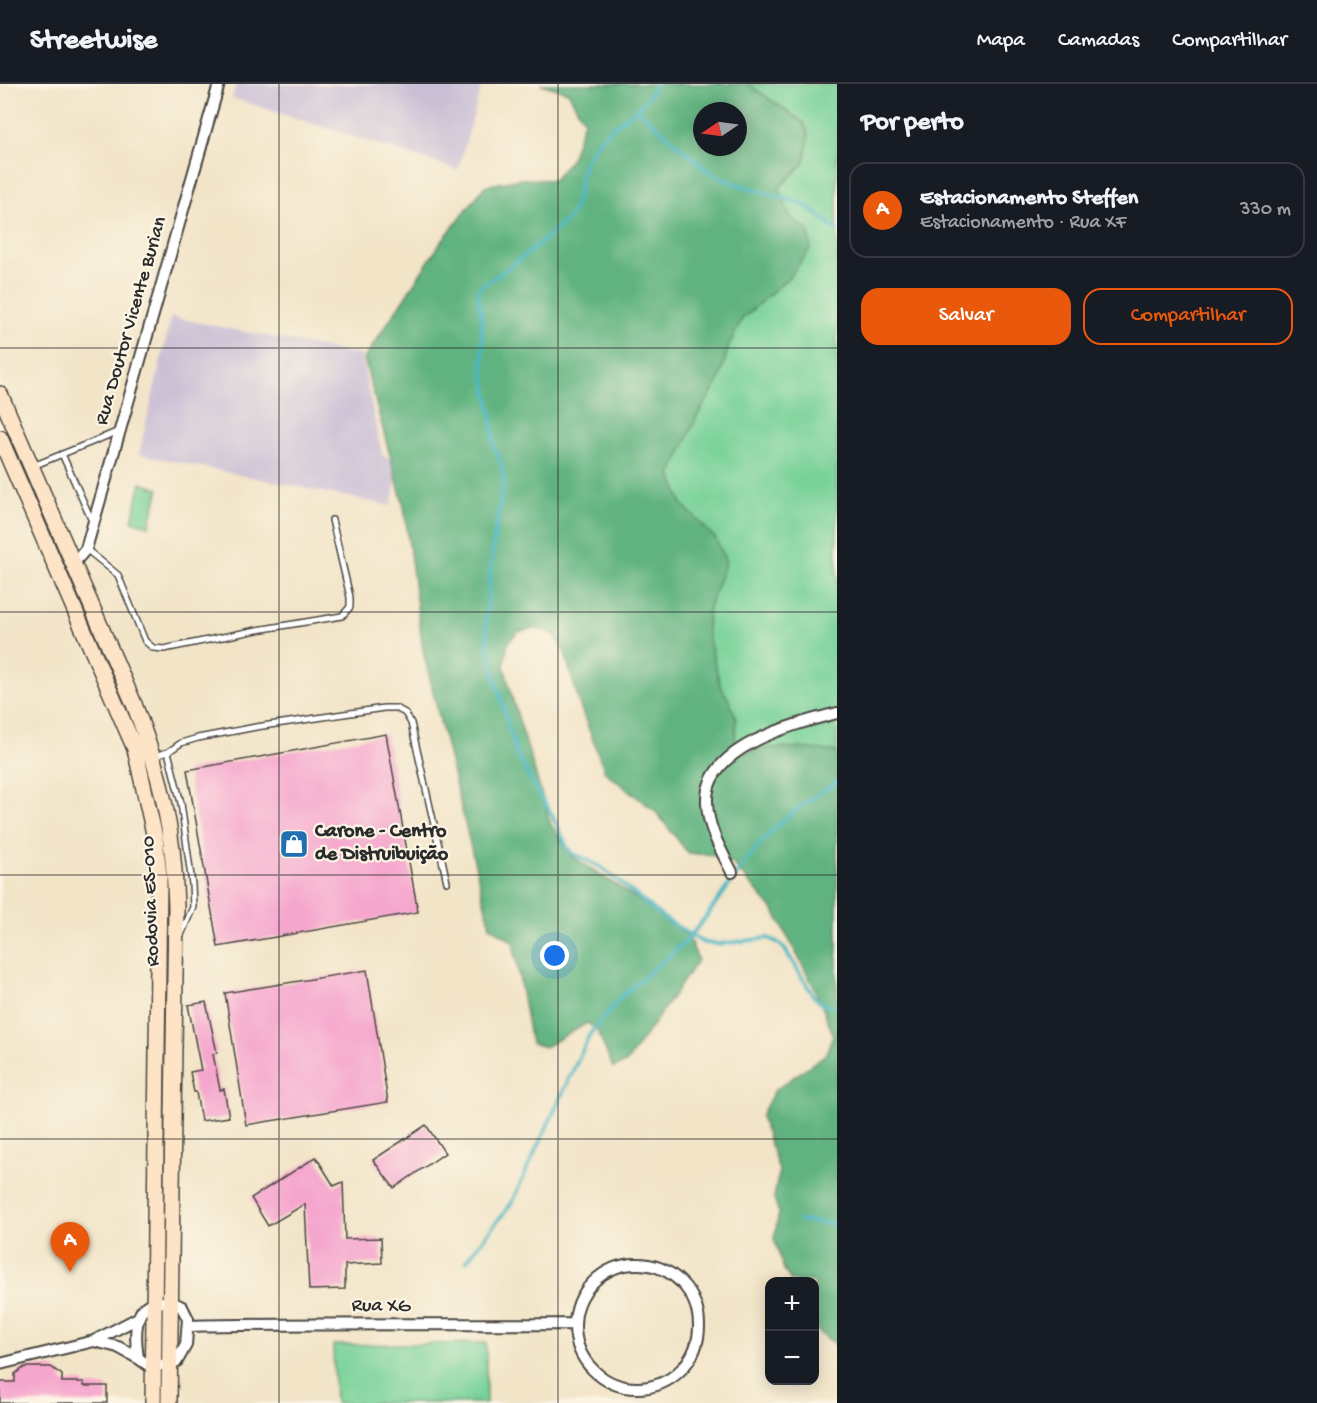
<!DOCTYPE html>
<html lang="pt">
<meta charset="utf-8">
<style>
body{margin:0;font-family:"Gochi Hand",sans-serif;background:#20242c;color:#f1f3f6}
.controls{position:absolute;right:18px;bottom:18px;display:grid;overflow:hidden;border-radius:12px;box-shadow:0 3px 15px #0003}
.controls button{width:54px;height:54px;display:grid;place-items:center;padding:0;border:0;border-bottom:2px solid #363941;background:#171b24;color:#f1f3f6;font:30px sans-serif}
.compass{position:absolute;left:693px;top:18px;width:54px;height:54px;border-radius:50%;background:#171b24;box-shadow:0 3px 15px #0003;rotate:257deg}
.you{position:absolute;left:555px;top:872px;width:21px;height:21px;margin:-15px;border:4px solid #fff;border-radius:50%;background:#1a73e8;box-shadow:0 0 0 9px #1a73e833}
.badge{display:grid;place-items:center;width:39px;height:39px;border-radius:50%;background:#ea580c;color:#fff;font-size:20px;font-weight:700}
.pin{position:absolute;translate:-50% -50px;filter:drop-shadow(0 2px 3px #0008)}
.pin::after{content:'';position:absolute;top:32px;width:21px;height:18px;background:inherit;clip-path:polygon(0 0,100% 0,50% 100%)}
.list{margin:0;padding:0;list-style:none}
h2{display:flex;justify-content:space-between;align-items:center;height:78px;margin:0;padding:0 24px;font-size:26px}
h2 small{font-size:20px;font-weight:400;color:#9ea1a6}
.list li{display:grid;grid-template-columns:39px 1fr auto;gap:18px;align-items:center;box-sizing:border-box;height:96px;margin:0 12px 12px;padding:0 12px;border:2px solid #363941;border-radius:18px}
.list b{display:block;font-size:22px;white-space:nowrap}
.list p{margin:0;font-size:20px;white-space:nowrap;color:#9ea1a6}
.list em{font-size:20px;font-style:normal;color:#9ea1a6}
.actions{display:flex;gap:12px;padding:18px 24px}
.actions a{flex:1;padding:14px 0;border:2px solid #ea580c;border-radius:18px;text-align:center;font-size:21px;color:#ea580c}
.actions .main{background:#ea580c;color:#fff}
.map{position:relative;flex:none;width:837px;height:1319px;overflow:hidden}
header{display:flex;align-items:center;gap:36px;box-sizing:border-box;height:84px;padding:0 30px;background:#171b24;border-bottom:2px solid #363941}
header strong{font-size:28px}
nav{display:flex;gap:33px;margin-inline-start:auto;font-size:21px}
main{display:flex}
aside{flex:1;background:#171b24}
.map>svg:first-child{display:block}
.industrial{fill:#cbbfd5}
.green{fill:#77d198;stroke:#517e62;stroke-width:1.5}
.forest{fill:#61b380;stroke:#466f56;stroke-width:1.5;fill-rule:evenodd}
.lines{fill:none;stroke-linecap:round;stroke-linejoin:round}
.stream{stroke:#48b6c2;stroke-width:4}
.building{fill:#f5a6cd}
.service-casing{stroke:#494742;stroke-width:8}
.minor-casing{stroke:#494742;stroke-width:14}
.secondary-casing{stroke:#494742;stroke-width:18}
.service{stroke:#fff;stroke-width:5}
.minor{stroke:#fff;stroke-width:10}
.secondary{stroke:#fee4c6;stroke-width:15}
.grid{fill:none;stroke:#2b2b2b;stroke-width:1.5;stroke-opacity:0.55}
.labels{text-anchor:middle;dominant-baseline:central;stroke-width:4.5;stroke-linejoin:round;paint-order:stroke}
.street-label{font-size:20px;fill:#2b2b2b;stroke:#fcf5e5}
.poi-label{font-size:20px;font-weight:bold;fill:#2b2b2b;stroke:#fcf5e5;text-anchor:start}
</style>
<header>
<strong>Streetwise</strong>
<nav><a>Mapa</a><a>Camadas</a><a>Compartilhar</a></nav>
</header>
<main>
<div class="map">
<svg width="837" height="1319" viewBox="0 0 837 1319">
<rect width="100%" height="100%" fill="#fcf5e5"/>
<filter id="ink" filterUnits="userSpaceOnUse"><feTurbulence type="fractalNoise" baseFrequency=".0167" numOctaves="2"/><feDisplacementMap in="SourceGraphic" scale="12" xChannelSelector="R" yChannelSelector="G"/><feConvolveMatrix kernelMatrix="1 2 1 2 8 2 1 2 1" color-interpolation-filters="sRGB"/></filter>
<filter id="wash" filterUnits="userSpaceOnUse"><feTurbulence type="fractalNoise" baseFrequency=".008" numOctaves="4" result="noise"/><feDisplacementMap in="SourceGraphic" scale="24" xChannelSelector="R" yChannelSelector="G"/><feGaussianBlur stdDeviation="1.35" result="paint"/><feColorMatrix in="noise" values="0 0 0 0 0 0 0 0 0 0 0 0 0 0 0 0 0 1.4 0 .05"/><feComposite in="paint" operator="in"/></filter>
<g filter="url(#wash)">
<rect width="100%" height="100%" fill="#f2e4c7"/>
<path class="industrial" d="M 236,0 L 482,0 L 458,86 L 232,14 Z
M 171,233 L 361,271 L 382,371 L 399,379 L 391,422 L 139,370 Z"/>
<path class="green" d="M 748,0 L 837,0 L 837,668 C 807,664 774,660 744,669 L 734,661 L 736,634 L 729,616 L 720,601 L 707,547 L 709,523 L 726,477 L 697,436 L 682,420 L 671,391 L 697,332 L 719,297 L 729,261 L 742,235 L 790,192 L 809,147 L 790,133 L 779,104 L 804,79 L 809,52 L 804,39 Z
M 141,399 L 159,405 L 149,442 L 132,437 Z
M 486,1259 L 486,1319 L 335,1319 L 333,1261 Z"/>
<path class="forest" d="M 540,0 L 748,0 L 804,39 L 809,52 L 804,79 L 779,104 L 790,133 L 809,147 L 811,164 L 790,192 L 742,235 L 729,261 L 719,297 L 697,332 L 671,391 L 682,420 L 716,455 L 726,478 L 709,523 L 707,547 L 720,601 L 729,616 L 736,634 L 735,661 L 744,669 C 774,660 807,664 837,668 L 837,1262 L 818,1247 L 815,1241 L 814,1198 L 791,1197 L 784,1186 L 774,1155 L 779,1129 L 774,1114 L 779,1086 L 761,1032 L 774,1007 L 826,970 L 833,950 L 815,905 L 774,827 L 733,780 L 720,772 L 688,769 L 656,728 L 605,688 L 580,622 L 565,569 L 555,551 L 544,546 L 531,545 L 518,548 L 508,558 L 504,581 L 512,613 L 551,741 L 572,772 L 652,825 L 689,853 L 698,876 L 626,979 L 613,984 L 597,946 L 587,939 L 545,963 L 531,959 L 513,858 L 490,842 L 423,567 L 404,423 L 364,275 L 442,157 L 485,102 L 521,95 L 554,96 L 571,75 L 584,37 L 568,8 ZM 702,27 L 738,27 L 738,63 L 702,63 Z"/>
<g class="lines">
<path class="stream" d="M 655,0 C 645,28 615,36 598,58 C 592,65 587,73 584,81 C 578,97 580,115 571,130 C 567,138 558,143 552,149 C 529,170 504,187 479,204 L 478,211 L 482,237 L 483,286 L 491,329 L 494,361 L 502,383 L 504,398 L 494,454 L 486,537 L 487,554 L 495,594 L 517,671 L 538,709 L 551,729 L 567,763 L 572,769 L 601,783 L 665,835 L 704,859 L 719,860 L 768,854 L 777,858 L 784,864 L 813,911 L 823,921 L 837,922
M 637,25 L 704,84 L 721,94 L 739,101 L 803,120 L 837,146
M 691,851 C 718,821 737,785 764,755 C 785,733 811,714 837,698
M 800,1137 L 837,1140
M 466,1177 L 511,1120 L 590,950 L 622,912 L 692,852"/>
</g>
<g id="blocks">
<path class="building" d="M 386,650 L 418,828 L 218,863 L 187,686 Z
M 367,886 L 388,1018 L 246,1041 L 225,909 Z
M 206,918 L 217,969 L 213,970 L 220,1006 L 224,1005 L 229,1033 L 201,1037 L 196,1008 L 194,1008 L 190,988 L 201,986 L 188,921 Z
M 426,1041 L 445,1069 L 394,1104 L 373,1076 Z
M 316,1073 L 334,1102 L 343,1098 L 345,1155 L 381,1154 L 382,1179 L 345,1181 L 345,1205 L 309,1206 L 305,1120 L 268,1142 L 251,1114 Z
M 25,1283 L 51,1283 L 62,1291 L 62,1298 L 84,1298 L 84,1302 L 107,1302 L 107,1319 L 0,1319 L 0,1298 L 15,1298 L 15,1290 Z"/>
</g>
</g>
<g filter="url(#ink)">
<use href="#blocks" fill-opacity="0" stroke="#494742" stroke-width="1.5"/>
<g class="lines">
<g class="service-casing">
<path id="service" d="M 62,370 L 92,437
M 33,382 L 119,347
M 86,465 L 118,491 L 145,557 L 153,564 L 164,565 L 257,546 L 342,532 L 350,523 L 350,513 L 332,436
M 168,668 L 181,659 L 198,654 L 256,643 L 384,624 L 396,624 L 405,629 L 411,639 L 447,798
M 154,672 L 168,668 L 181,719 L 192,800 L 193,823 L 181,851"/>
</g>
<g class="minor-casing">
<path id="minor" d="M 73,480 L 86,465 L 219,0
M 732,788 C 721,766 708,745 707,719 C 704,662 795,640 837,629
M575 1242a62 62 0 1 1 124 0a62 62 0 1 1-124 0Z
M 188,1242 C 317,1239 445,1241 574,1240
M 94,1257 L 118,1263 L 138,1274 L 148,1281 L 170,1281 L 177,1277 L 186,1261 L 188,1235 L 182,1223 C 174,1218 168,1218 159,1218 C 132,1219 135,1255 138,1274
M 0,1280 L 94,1257 L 138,1234"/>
</g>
<g class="secondary-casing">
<path id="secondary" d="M 0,310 L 134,620 C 161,690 174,747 176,822 L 169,1319
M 0,354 L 135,665 L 155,754 L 159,793 L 153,1319"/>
</g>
<use href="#service" class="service"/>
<use href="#minor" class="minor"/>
<use href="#secondary" class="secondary"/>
</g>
</g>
<path class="grid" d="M 279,0 L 279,1319M 558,0 L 558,1319M 0,264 L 837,264M 0,528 L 837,528M 0,791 L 837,791M 0,1055 L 837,1055"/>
<defs>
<g id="shop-square" transform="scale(1.5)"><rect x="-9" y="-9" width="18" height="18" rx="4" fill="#1f6fb2" stroke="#fcf5e5"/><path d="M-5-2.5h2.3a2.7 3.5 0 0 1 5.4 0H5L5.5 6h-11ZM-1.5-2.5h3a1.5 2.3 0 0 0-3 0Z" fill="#fff"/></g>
</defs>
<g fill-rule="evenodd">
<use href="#shop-square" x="294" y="760"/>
</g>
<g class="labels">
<g class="street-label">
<text transform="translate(132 237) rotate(-74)">Rua Doutor Vicente Burian</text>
<text transform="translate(152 817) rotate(-92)">Rodovia ES-010</text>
<text transform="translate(381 1223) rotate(1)">Rua XG</text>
</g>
<g class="poi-label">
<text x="315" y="748">Carone - Centro<tspan x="315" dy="23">de Distruibuição</tspan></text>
</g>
</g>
</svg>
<div class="controls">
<button>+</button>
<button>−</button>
</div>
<svg class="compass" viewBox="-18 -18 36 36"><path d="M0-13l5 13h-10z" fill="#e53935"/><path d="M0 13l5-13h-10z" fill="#9ea1a6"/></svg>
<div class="you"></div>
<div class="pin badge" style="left:70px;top:1188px">A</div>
</div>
<aside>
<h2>Por perto<small></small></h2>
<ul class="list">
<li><span class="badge">A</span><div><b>Estacionamento Steffen</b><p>Estacionamento · Rua XF</p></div><em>330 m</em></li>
</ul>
<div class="actions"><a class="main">Salvar</a><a>Compartilhar</a></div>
</aside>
</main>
